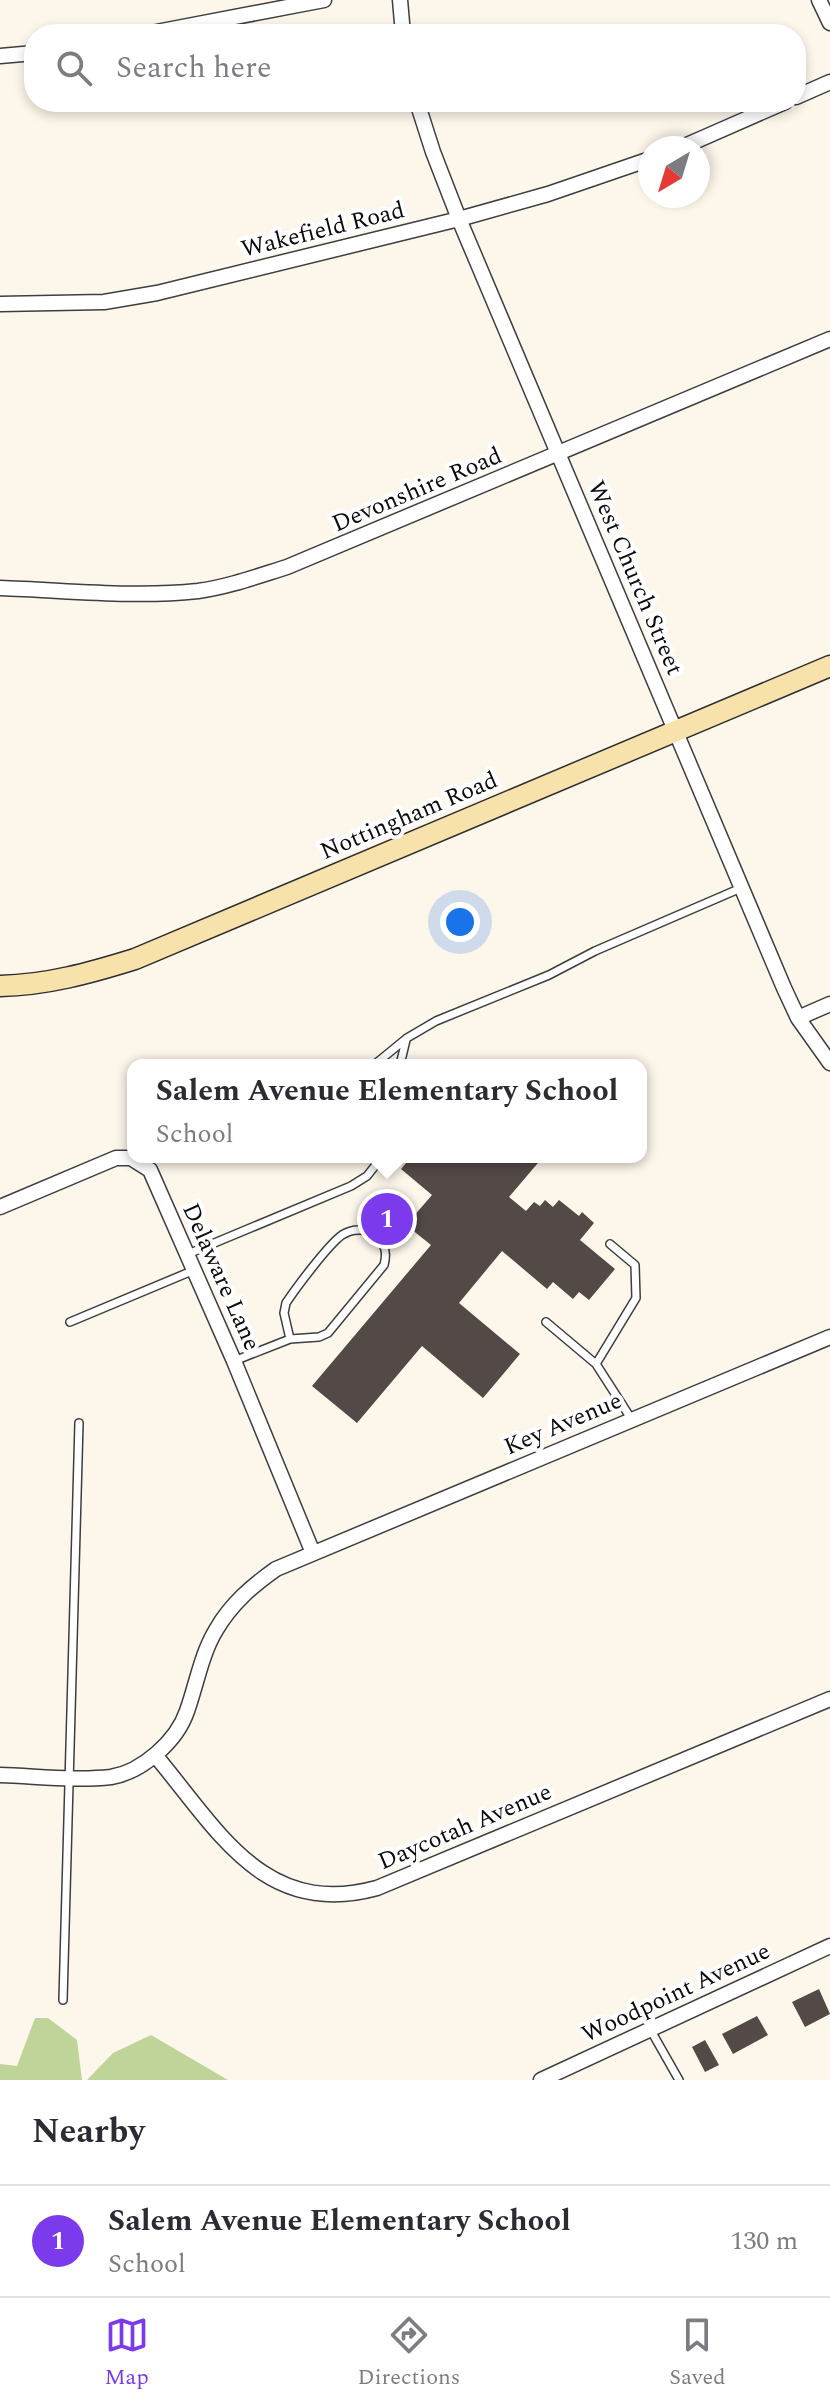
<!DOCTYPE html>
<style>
body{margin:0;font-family:Spectral,serif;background:#f2f2f3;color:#2b2b33}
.compass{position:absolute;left:638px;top:136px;width:72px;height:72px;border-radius:50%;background:#fff;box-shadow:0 4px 12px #0003;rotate:218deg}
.you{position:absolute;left:460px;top:922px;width:28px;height:28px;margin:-20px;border:6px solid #fff;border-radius:50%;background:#1a73e8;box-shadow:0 0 0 12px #1a73e833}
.badge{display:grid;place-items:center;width:52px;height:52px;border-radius:50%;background:#7c3aed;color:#fff;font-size:26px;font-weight:700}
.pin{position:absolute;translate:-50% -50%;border:4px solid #fff;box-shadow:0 2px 8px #0006}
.popup{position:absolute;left:127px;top:1059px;width:520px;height:104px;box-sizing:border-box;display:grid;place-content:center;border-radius:16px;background:#fff;filter:drop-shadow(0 2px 6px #0005);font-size:26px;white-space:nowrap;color:#7c7c81}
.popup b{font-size:30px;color:#2b2b33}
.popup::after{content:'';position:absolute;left:50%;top:100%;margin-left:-16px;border:16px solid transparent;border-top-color:#fff}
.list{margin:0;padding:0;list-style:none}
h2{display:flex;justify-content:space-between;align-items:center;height:104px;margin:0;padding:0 32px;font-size:34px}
h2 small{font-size:26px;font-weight:400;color:#7c7c81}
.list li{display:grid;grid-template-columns:52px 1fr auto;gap:24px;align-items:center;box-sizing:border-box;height:112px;padding:0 32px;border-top:2px solid #e1e1e2}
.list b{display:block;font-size:30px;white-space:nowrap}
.list p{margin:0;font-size:26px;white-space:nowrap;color:#7c7c81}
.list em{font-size:26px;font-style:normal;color:#7c7c81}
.icon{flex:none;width:44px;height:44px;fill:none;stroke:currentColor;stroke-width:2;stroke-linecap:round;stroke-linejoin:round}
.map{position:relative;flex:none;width:830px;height:2080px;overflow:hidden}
.search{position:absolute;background:#fff;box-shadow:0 4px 12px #0003;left:24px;right:24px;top:24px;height:88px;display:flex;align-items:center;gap:20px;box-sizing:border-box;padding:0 28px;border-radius:32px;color:#7c7c81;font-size:30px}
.sheet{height:216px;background:#fff}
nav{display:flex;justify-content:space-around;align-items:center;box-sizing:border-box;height:112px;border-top:2px solid #e1e1e2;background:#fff;font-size:22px;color:#7c7c81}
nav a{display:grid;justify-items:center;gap:4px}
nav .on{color:#7c3aed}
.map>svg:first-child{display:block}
.forest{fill:#bed498}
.building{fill:#534a48}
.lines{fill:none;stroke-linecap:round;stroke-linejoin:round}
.lane-casing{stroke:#3e3e3e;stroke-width:10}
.street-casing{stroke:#3e3e3e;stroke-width:17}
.secondary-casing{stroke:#2d2d2d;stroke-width:23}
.lane{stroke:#fff;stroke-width:7}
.street{stroke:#fff;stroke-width:14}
.secondary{stroke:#f8e2ab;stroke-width:20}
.labels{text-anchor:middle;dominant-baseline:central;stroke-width:8;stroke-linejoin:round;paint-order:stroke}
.street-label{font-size:24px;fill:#0b0b0b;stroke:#fff}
</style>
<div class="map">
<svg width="830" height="2080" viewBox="0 0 830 2080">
<rect width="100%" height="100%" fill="#fdf6eb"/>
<path class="forest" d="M 35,2018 L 48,2018 L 77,2040 L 82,2080 L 0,2080 L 0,2064 L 17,2066 Z
M 151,2035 L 228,2080 L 87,2080 L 113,2053 Z"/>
<path class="building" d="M 411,1157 L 543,1157 L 509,1197 L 526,1211 L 534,1202 L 540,1206 L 545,1200 L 553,1207 L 559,1200 L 579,1216 L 582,1212 L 594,1223 L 580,1240 L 615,1269 L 589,1300 L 579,1292 L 573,1299 L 553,1282 L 547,1289 L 502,1251 L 459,1303 L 520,1354 L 483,1398 L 422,1346 L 357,1423 L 312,1386 L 431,1245 L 406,1225 L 432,1195 L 401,1169 Z
M 819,1989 L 830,2014 L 805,2027 L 792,2002 Z
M 757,2016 L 768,2035 L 733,2054 L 722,2034 Z
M 705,2040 L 719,2065 L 705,2072 L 692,2047 Z"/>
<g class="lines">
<g class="lane-casing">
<path id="lane" d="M 374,1065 L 407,1038 L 436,1021 L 549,975 L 595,951 L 741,888
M 400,1065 L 406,1040
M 188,1254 L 351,1186 L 367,1176 L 382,1157
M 70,1322 L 192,1271
M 546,1322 L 596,1364 L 632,1420
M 234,1361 L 290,1339 L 319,1337 L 328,1333 L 384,1265 C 387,1254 386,1245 377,1237 C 367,1228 353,1228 342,1235 C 328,1245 296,1288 286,1303 L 284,1313 L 290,1339
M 596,1364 L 636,1298 L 635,1265 L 610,1244
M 63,2000 L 79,1423
M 650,2029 L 679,2080"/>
</g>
<g class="street-casing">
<path id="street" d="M 400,0 L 403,34
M 819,0 L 830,23
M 146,34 L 324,0
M 0,56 L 34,53
M 796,97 L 830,82
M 417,102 L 433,152 L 459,219 L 784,988 L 798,1018 L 830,1063
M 680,148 L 785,102
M 0,304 L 104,302 L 157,293 L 459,219 L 548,194 L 650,159
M 0,588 C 65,590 133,598 198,591 C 228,587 258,576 287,567 L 830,339
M 798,1018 L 830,1004
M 0,1207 L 116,1158 L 131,1158 L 150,1170 L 234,1361 L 313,1553
M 155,1755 C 218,1830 264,1919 377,1888 L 830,1699
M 0,1775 C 36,1776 75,1781 111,1777 C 142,1772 177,1741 187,1711 C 197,1683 201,1655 216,1630 C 231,1604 252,1586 276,1569 L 830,1337
M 541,2080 L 830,1946"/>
</g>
<g class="secondary-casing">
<path id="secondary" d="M 0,986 C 47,985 90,973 135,959 L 830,666"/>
</g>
<use href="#lane" class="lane"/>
<use href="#street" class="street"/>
<use href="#secondary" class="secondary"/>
</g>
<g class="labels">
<g class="street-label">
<text transform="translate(323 230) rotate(-14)">Wakefield Road</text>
<text transform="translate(417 490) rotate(-23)">Devonshire Road</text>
<text transform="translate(635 578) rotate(67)">West Church Street</text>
<text transform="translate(409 816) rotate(-23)">Nottingham Road</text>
<text transform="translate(221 1277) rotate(66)">Delaware Lane</text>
<text transform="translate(563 1424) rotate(-23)">Key Avenue</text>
<text transform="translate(465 1827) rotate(-23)">Daycotah Avenue</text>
<text transform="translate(676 1993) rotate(-25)">Woodpoint Avenue</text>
</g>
</g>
</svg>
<svg class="compass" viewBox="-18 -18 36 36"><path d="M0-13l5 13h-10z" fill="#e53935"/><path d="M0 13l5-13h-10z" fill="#7c7c81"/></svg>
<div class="you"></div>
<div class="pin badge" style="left:387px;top:1219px">1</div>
<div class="popup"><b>Salem Avenue Elementary School</b>School</div>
<div class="search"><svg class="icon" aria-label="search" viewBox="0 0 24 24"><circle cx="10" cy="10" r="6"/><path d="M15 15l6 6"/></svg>Search here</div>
</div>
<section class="sheet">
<h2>Nearby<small></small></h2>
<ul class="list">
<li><span class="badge">1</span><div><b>Salem Avenue Elementary School</b><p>School</p></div><em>130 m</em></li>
</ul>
</section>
<nav>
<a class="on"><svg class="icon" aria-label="map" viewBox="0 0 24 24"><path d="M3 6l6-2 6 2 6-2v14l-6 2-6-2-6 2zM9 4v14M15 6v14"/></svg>Map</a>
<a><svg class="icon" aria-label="directions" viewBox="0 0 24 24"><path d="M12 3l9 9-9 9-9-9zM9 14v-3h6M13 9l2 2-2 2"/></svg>Directions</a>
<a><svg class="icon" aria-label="saved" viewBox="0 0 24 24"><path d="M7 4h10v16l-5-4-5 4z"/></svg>Saved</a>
</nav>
